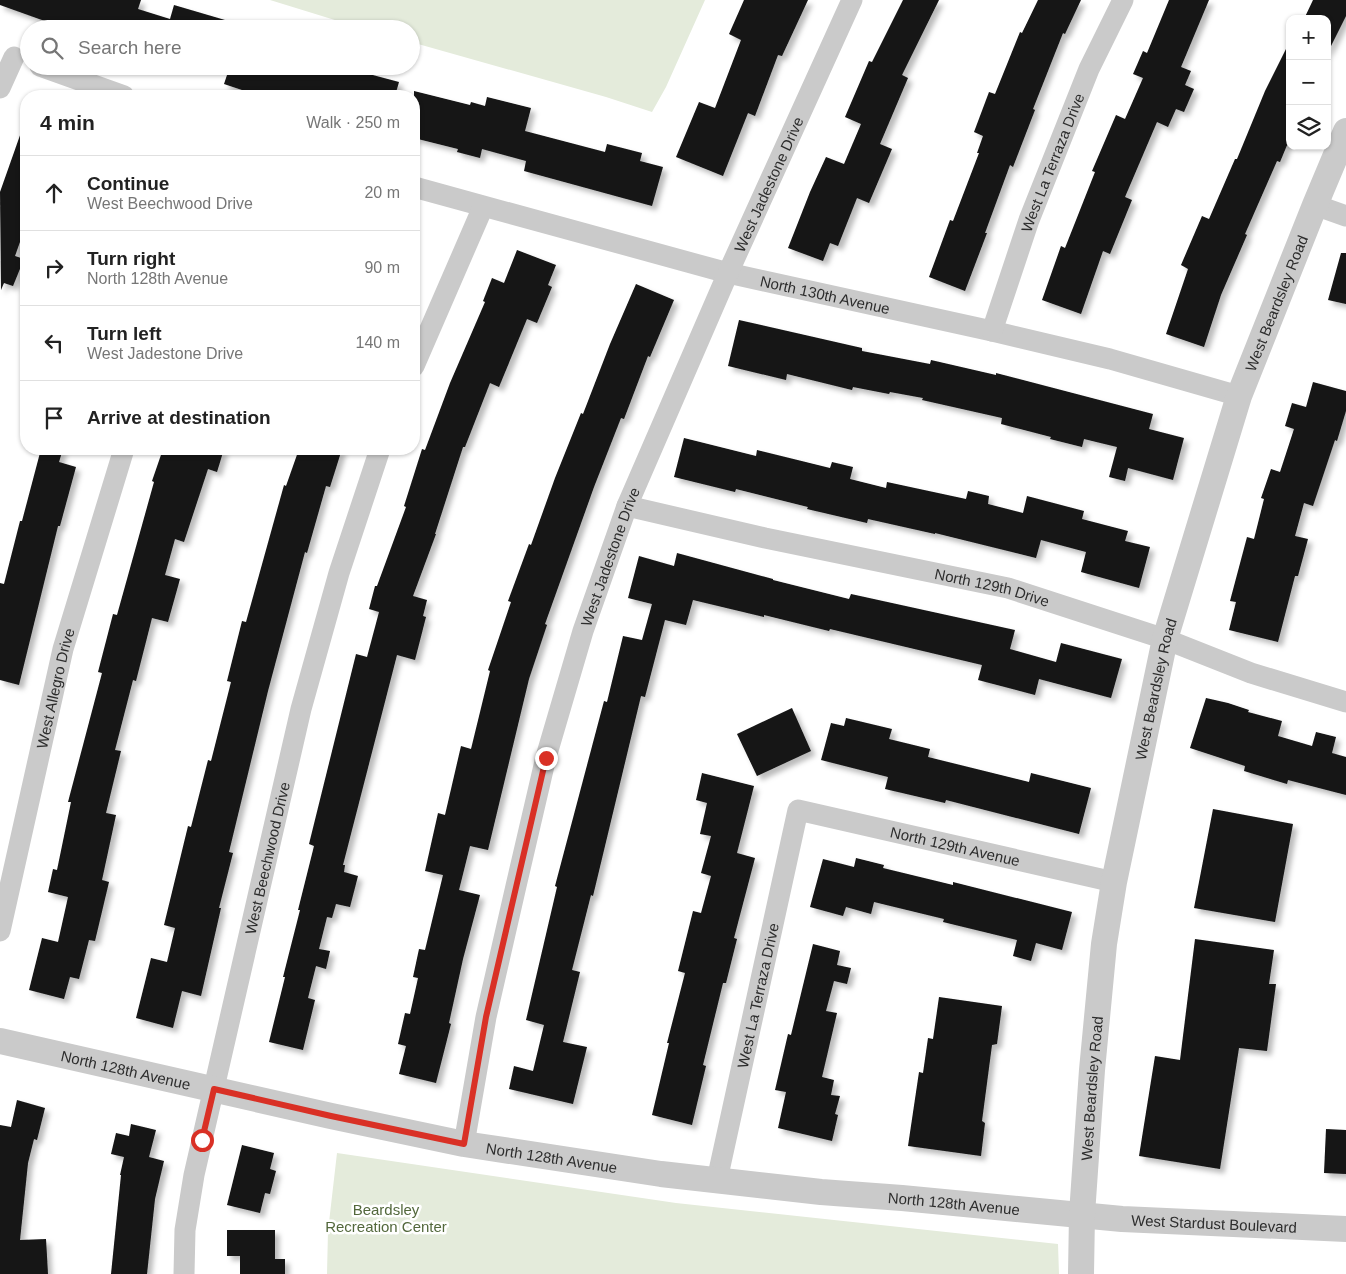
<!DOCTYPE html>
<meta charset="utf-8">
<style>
body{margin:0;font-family:Arial,sans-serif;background:#f2f2f2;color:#222}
.controls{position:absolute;right:15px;top:15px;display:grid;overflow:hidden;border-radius:10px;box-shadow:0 1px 4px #0004}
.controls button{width:45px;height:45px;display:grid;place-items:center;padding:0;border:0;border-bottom:1px solid #e0e0e0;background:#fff;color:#222;font:25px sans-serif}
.stop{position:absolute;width:15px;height:15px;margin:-11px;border:4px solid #d93025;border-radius:50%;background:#fff}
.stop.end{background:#d93025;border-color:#fff;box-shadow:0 1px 5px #0008}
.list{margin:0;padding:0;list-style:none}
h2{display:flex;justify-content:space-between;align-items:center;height:65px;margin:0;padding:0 20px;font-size:21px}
h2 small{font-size:16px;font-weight:400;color:#767676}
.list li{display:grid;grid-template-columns:32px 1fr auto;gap:15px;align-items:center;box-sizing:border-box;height:75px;padding:0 20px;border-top:1px solid #e0e0e0}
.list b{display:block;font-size:19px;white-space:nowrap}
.list p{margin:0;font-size:16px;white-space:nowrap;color:#767676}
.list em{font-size:16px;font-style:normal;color:#767676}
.icon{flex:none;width:28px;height:28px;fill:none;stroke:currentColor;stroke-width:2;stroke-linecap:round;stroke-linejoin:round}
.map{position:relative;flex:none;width:1346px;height:1274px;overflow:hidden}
.search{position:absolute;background:#fff;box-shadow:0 1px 4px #0004;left:20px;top:20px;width:400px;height:55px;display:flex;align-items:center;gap:12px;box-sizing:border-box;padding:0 18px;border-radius:28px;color:#767676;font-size:19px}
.panel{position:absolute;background:#fff;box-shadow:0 1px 4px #0004;left:20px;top:90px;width:400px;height:365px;border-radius:20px}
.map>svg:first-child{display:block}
.green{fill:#e4ebdb}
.building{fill:#141414;filter:url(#shadow)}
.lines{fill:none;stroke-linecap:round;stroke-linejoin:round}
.minor{stroke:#cacaca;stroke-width:21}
.tertiary{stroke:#cacaca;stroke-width:26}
.route{stroke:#d93025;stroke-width:6}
.labels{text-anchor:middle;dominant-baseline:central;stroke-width:5;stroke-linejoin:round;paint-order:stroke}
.street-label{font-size:15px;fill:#2d2d2d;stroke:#fff}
.park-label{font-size:15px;fill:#53683c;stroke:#fff}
</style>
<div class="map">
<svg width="1346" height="1274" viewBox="0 0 1346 1274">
<defs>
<filter id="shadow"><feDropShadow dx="4.5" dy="4.5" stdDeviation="2.5" flood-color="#0004"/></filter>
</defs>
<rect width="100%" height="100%" fill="#fff"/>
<path class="green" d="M 270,0 L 705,0 L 666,87 L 652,112 L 606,97 L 411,42 L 411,29 L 364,29 Z
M 337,1153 L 676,1203 L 1058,1244 L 1059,1274 L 327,1274 L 328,1231 Z"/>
<path class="building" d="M 0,0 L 141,0 L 138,9 L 170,19 L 174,5 L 242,25 L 241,29 L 67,29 L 0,5 Z
M 744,0 L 808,0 L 782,56 L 778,55 L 755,116 L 748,113 L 723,176 L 676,157 L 699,102 L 715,108 L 741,40 L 729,34 Z
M 903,0 L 939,0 L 902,75 L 908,78 L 880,144 L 892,149 L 869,203 L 857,198 L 838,246 L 830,243 L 823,261 L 788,248 L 810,192 L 826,157 L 844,164 L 861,124 L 845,117 L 869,61 L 872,62 Z
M 1038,0 L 1081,0 L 1065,34 L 1063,33 L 1033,109 L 1035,110 L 1013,167 L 1010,165 L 985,233 L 987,233 L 965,291 L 929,277 L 950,220 L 953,221 L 979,153 L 977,153 L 983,136 L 974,132 L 989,92 L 995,94 L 1020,32 L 1022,33 Z
M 1169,0 L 1209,0 L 1181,67 L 1191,71 L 1185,85 L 1194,89 L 1184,112 L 1176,109 L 1168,127 L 1157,122 L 1125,197 L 1132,200 L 1110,254 L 1103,251 L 1081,314 L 1042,300 L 1061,246 L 1065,248 L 1095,172 L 1092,171 L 1116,115 L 1125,119 L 1143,78 L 1133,74 L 1143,51 L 1147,53 Z
M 1313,0 L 1346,0 L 1346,16 L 1327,54 L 1327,19 L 1304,19 Z
M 1290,41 L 1290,138 L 1280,162 L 1277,161 L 1245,234 L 1247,235 L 1221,295 L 1204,347 L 1166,334 L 1188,269 L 1181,265 L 1202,216 L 1209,219 L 1235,159 L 1237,159 L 1265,91 Z
M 230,66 L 339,66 L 399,82 L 395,96 L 273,96 L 252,90 L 251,93 L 224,84 Z
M 414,91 L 470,105 L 471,102 L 485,106 L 487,97 L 531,108 L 525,131 L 605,152 L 607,144 L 642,153 L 640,161 L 663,167 L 652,206 L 524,171 L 526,161 L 482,149 L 480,158 L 457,152 L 458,149 L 414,138 Z
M 24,124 L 26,125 L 26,225 L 15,256 L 24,259 L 13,286 L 4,283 L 1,290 L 0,192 Z
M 517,250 L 556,265 L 548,285 L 552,287 L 537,323 L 527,319 L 499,387 L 490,383 L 465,447 L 463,447 L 435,534 L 436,534 L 413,596 L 427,600 L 423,616 L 426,617 L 415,660 L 397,655 L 343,865 L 345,865 L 344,872 L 358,876 L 350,907 L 336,904 L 332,918 L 327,917 L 319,949 L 330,951 L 326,969 L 316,966 L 308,998 L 315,1000 L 303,1050 L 269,1042 L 285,977 L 283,977 L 300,910 L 298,910 L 314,846 L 309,844 L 356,654 L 367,657 L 379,612 L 369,609 L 375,586 L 377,586 L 406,507 L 404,506 L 422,449 L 425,450 L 450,383 L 485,302 L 483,301 L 492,278 L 504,283 Z
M 1341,253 L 1346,253 L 1346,304 L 1328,300 Z
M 636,284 L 674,300 L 650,357 L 648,356 L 624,419 L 621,418 L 594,487 L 545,624 L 547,625 L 529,679 L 488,850 L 470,846 L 459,890 L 480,895 L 463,959 L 449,1023 L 451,1024 L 436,1083 L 399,1074 L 406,1046 L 398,1044 L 405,1013 L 410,1014 L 418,978 L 413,977 L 419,949 L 425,950 L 443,875 L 425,871 L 438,813 L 445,815 L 461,746 L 471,749 L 490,671 L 488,670 L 511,602 L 508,601 L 529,544 L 531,545 L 555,478 L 581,413 L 583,414 L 610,344 Z
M 739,320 L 862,348 L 862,351 L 930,364 L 931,360 L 996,375 L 996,373 L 1153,414 L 1149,429 L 1184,438 L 1173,480 L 1128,468 L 1125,481 L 1109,477 L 1117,447 L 1084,439 L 1082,447 L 1050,439 L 1051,437 L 1001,424 L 1002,418 L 922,400 L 923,398 L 890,392 L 889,394 L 853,387 L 852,390 L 787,374 L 786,380 L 728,366 Z
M 1313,382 L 1346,391 L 1346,411 L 1337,441 L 1335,440 L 1313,506 L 1304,503 L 1295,536 L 1308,539 L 1298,576 L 1295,576 L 1278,642 L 1229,630 L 1236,602 L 1230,601 L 1247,537 L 1254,539 L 1264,499 L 1261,498 L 1271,469 L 1280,472 L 1294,429 L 1285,426 L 1292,403 L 1306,407 Z
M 684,438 L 756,456 L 757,450 L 830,468 L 832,462 L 853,467 L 850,479 L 886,488 L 887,482 L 966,499 L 968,491 L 989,496 L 988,504 L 1023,513 L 1027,496 L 1084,511 L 1082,519 L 1128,531 L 1125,541 L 1150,547 L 1139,588 L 1081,572 L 1086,552 L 1041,540 L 1036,558 L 935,533 L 935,534 L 868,519 L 867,523 L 807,509 L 808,507 L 736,489 L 735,492 L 674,477 Z
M 41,449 L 63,449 L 59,462 L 76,467 L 60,526 L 58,526 L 19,685 L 0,680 L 0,583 L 4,584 L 20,521 L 22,521 Z
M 163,449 L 224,449 L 217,472 L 208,469 L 184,542 L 175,539 L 165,575 L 180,579 L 168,622 L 152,618 L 136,681 L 133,680 L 115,750 L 121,751 L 106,813 L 116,815 L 102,880 L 109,882 L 95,941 L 89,940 L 79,979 L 70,977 L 64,999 L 29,990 L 42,938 L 58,942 L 68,897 L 48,892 L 53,869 L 57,870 L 71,802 L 68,802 L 102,673 L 98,672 L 113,614 L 117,615 L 154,482 L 152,481 Z
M 299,449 L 342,449 L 330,487 L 326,486 L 307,553 L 305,552 L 268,691 L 229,852 L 233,853 L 219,908 L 221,908 L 201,996 L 182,991 L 173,1028 L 136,1018 L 151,958 L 167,962 L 175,928 L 164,925 L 188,826 L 191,827 L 208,760 L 211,761 L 231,682 L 227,681 L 242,621 L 246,622 L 284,485 L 286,486 Z
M 677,553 L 773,579 L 773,580 L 849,599 L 851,594 L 1015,630 L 1010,649 L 1056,662 L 1061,643 L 1122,659 L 1111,698 L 1039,679 L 1035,695 L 978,680 L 982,665 L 830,629 L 829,631 L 764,615 L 764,617 L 693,600 L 686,625 L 665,620 L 645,697 L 641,696 L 593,896 L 591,895 L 572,970 L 580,972 L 563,1042 L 587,1047 L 573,1104 L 509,1089 L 514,1066 L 533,1071 L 544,1025 L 526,1020 L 557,887 L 555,886 L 604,701 L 607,702 L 623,636 L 642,640 L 652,604 L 628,598 L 639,556 L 674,566 Z
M 1206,698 L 1228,703 L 1249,710 L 1248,712 L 1282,721 L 1278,736 L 1312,746 L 1316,732 L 1336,737 L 1332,753 L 1346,757 L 1346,795 L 1288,780 L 1287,784 L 1244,771 L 1245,766 L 1190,748 Z
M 792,708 L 811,751 L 757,776 L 737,734 Z
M 846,718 L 892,729 L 889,739 L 930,749 L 928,757 L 1029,782 L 1031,773 L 1091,788 L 1079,834 L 946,800 L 945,803 L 885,789 L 888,777 L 821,760 L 831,723 L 844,726 Z
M 702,773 L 754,786 L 737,853 L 755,858 L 734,938 L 737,939 L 726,983 L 723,983 L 703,1065 L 706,1066 L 692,1125 L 652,1115 L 669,1043 L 667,1043 L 685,973 L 678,971 L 693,911 L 701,913 L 711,876 L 701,873 L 711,836 L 700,834 L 707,803 L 696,800 Z
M 1213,809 L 1293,824 L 1275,922 L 1194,908 Z
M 856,858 L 884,865 L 883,868 L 953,885 L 953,882 L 1072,912 L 1062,950 L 1036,943 L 1031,961 L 1013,956 L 1017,940 L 943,922 L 944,919 L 874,902 L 871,914 L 846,907 L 843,916 L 810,907 L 823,859 L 854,867 Z
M 1195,939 L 1274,950 L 1269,984 L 1276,984 L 1267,1051 L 1239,1048 L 1220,1169 L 1139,1156 L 1155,1056 L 1180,1060 Z
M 813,944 L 840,951 L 837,965 L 851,968 L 847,984 L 834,981 L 826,1011 L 837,1013 L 822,1077 L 834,1080 L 831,1095 L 840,1096 L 835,1114 L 838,1115 L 832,1141 L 778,1128 L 786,1092 L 775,1090 L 788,1034 L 791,1035 Z
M 939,997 L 1002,1006 L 997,1044 L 992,1045 L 982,1121 L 985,1123 L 981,1156 L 908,1146 L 919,1072 L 923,1073 L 928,1038 L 933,1039 Z
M 17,1100 L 45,1108 L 37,1140 L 34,1139 L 28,1163 L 20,1240 L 46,1239 L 48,1274 L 0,1274 L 0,1125 L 11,1127 Z
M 131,1124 L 156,1130 L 149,1157 L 164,1161 L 155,1199 L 147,1274 L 111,1274 L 121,1175 L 120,1175 L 124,1157 L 111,1154 L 116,1133 L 129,1136 Z
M 1326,1129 L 1346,1130 L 1346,1174 L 1324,1173 Z
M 242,1145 L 274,1153 L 270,1169 L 276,1171 L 270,1194 L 265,1193 L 260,1213 L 227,1205 Z
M 227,1230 L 275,1230 L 275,1259 L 285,1259 L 285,1274 L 240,1274 L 240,1256 L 227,1256 Z"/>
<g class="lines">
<g class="minor">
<path d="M 40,66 L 124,96"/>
<path d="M 0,88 L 14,57"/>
<path id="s1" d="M 414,187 L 728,273 L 992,331 L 1110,359 L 1239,396"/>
<path d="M 1315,205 L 1346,216"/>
<path id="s2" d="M 992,331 L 1029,220 L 1089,69 L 1123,0"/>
<path d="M 414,366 L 483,207"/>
<path id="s3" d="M 627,506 L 765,538 L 1008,588 L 1165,639 L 1251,673 L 1346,702"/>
<path id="s4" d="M 0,931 L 63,649 L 124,449"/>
<path id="s5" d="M 464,1144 L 486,1017 L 516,886 L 546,757 L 583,631 L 627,506 L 728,273 L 852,0"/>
<path id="s6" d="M 717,1180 L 798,810 L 1114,882"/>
<path id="s7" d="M 184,1274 L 185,1230 L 194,1175 L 301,709 L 339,573 L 380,449"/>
</g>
<g class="tertiary">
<path id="s8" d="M 0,1041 L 331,1116 L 464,1144 L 661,1174 L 821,1192 L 902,1198 L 1122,1219 L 1346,1229"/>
<path id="s9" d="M 1081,1274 L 1082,1214 L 1092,1070 L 1104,944 L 1114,882 L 1165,639 L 1239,396 L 1315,205 L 1346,131"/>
</g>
</g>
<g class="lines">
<path class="route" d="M 202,1140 L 214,1089 L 331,1116 L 464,1144 L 486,1017 L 546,758"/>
</g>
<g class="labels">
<g class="street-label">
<text stroke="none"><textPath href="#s2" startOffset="179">West La Terraza Drive</textPath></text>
<text stroke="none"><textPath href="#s5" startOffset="1011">West Jadestone Drive</textPath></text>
<text stroke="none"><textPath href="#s1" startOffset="425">North 130th Avenue</textPath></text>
<text stroke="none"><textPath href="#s9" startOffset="996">West Beardsley Road</textPath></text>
<text stroke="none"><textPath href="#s5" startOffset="606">West Jadestone Drive</textPath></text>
<text stroke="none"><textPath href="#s3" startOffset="374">North 129th Drive</textPath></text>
<text stroke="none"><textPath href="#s4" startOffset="249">West Allegro Drive</textPath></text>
<text stroke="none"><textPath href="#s9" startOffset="591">West Beardsley Road</textPath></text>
<text stroke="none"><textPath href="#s6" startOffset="540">North 129th Avenue</textPath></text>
<text stroke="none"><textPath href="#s7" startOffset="425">West Beechwood Drive</textPath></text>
<text stroke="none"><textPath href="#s6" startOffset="189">West La Terraza Drive</textPath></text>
<text stroke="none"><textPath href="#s8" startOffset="129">North 128th Avenue</textPath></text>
<text stroke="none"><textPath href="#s9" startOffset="186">West Beardsley Road</textPath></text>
<text stroke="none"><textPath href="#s8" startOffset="564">North 128th Avenue</textPath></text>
<text stroke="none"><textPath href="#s8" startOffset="969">North 128th Avenue</textPath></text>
<text stroke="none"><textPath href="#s8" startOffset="1230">West Stardust Boulevard</textPath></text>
</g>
<g class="park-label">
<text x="386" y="1209">Beardsley<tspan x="386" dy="17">Recreation Center</tspan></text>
</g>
</g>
</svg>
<div class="controls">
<button>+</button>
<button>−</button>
<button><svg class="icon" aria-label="layers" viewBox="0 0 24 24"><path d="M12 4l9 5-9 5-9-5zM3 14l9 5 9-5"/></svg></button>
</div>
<div class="stop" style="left:202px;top:1140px"></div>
<div class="stop end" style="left:546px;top:758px"></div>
<div class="search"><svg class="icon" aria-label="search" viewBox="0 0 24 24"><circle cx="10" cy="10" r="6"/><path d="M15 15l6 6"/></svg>Search here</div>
<section class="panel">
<h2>4 min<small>Walk · 250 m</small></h2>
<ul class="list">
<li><svg class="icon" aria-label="ahead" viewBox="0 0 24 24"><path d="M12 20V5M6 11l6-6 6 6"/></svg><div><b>Continue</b><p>West Beechwood Drive</p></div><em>20 m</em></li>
<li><svg class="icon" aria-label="right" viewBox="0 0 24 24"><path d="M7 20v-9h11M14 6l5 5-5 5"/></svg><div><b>Turn right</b><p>North 128th Avenue</p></div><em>90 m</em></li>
<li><svg class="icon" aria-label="left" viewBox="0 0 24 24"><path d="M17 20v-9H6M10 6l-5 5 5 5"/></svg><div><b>Turn left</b><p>West Jadestone Drive</p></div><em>140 m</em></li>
<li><svg class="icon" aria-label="arrive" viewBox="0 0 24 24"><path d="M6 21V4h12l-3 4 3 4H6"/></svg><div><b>Arrive at destination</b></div></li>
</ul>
</section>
</div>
